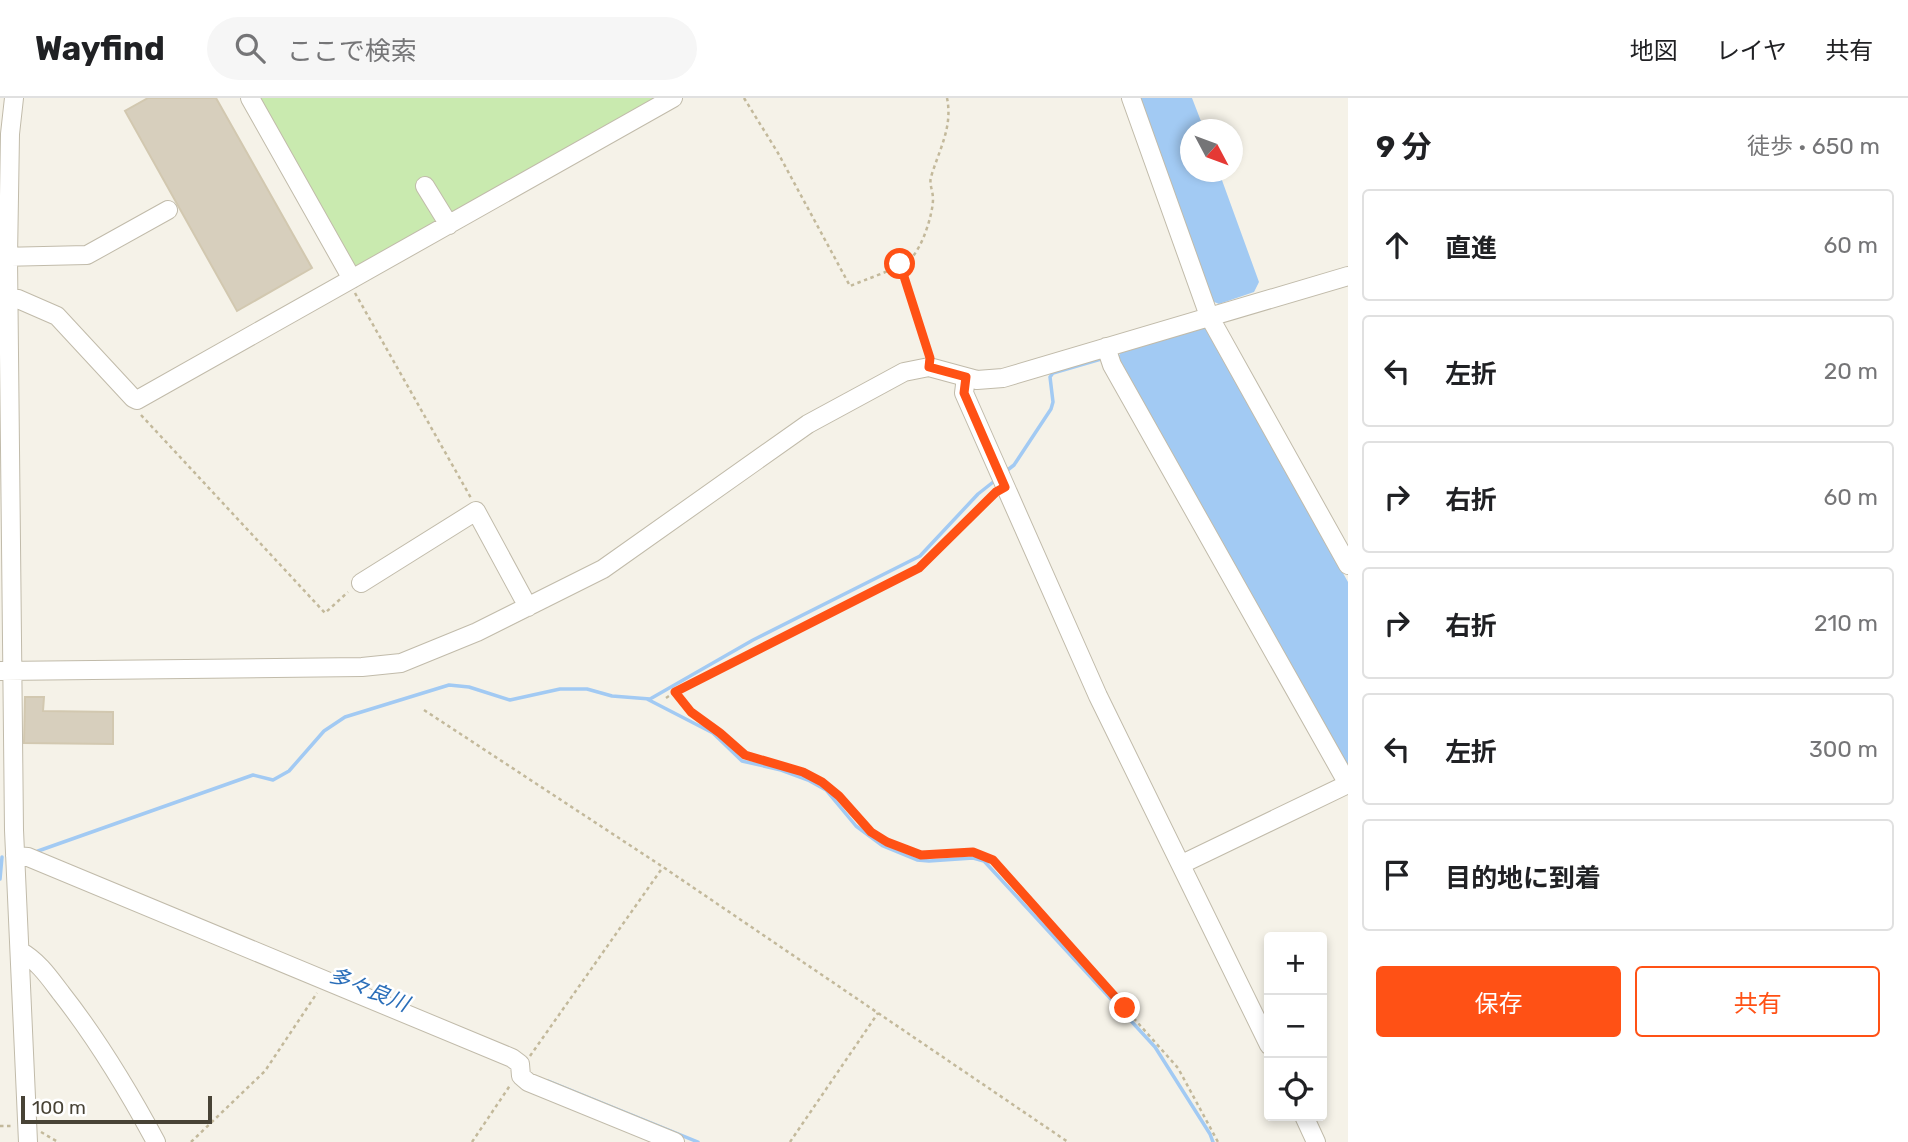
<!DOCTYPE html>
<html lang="ja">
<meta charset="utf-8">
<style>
body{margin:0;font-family:Rubik,"Noto Sans JP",sans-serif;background:#f6f6f6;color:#202124}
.controls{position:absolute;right:21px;bottom:21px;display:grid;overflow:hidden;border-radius:7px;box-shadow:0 4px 10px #0003}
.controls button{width:63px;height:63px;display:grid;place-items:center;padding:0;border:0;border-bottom:2px solid #e0e0e0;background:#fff;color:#202124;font:35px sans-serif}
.compass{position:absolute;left:1180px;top:21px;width:63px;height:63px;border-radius:50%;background:#fff;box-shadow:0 4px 10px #0003;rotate:131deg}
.scale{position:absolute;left:21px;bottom:18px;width:191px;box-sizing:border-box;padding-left:7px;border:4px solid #484336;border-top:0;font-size:19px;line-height:24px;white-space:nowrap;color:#484336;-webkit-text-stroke:5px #fff;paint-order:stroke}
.stop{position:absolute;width:21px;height:21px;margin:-16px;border:5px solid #ff5115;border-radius:50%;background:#fff}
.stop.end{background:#ff5115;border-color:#fff;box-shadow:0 2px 7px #0008}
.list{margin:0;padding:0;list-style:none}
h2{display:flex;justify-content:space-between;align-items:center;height:91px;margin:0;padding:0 28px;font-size:30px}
h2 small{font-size:23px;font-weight:400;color:#757577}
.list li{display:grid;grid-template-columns:46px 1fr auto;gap:21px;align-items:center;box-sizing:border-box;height:112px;margin:0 14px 14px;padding:0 14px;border:2px solid #e0e0e0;border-radius:7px}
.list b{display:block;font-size:26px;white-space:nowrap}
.list em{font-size:23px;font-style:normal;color:#757577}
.actions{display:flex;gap:14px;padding:21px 28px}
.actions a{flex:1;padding:16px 0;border:2px solid #ff5115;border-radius:7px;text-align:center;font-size:24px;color:#ff5115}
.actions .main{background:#ff5115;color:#fff}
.icon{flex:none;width:38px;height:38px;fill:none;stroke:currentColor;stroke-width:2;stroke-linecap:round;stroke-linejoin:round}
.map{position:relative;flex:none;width:1348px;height:1044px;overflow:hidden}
header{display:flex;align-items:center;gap:42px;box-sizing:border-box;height:98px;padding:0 35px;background:#fff;border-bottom:2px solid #e0e0e0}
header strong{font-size:33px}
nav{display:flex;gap:38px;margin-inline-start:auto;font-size:24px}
.search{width:490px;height:63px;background:#f6f6f6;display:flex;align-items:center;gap:18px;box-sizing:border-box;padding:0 24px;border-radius:38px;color:#757577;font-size:26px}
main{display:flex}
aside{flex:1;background:#fff}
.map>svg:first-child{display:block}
.green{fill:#c9eaaf}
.water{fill:#a2caf3}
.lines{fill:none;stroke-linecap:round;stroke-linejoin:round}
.stream{stroke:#a2caf3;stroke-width:3.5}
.building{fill:#d7cfbd;stroke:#d2c8b0;stroke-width:2}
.minor-casing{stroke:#c1bbaa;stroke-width:20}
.path{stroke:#c3b99b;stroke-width:2.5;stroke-dasharray:3.5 3.5;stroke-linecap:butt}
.minor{stroke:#fff;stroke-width:18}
.route{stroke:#ff5115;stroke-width:9}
.labels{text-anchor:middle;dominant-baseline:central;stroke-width:5;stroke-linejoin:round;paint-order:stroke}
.water-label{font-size:21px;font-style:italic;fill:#2a6eb9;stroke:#fff}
</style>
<header>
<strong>Wayfind</strong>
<div class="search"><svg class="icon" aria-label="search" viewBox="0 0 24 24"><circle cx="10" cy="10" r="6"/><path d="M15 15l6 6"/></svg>ここで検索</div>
<nav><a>地図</a><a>レイヤ</a><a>共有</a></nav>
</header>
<main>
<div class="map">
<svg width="1348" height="1044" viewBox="0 0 1348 1044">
<rect width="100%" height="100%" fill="#f5f2e8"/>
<path class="green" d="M 257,0 L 655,0 L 359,169 L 353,167 Z"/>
<path class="water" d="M 1136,0 L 1192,0 L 1204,31 L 1190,32 L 1190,74 L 1219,74 L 1259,184 L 1254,194 L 1219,206 L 1212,203 Z
M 1203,226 L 1348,484 L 1348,669 L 1117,261 L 1122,252 Z"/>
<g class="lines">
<path class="stream" d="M 1005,374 L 1014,367 L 1051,311 L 1053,304 L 1050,279 L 1053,275 L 1101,261
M 647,601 L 713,635 L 742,663 L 781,672 L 808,682 L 826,692 L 856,728 L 883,748 L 917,762 L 929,763 L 973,760 L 984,763 L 1155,949 L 1210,1036 L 1213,1044
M 38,753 L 253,677 L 273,682 L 289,673 L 324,633 L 345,619 L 449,587 L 469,589 L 510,602 L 560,591 L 587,591 L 612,598 L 650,601 L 753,542 L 920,458 L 978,396 L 997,381
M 0,781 L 2,759
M 548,983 L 698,1044"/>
</g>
<path class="building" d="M 148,0 L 216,0 L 312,170 L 237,213 L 125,13 Z
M 25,599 L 44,599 L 43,613 L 113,614 L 113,646 L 24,645 Z"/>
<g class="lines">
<g class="minor-casing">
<path id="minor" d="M 14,0 L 10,36 L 8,160 L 14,732 L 28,1044
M 250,0 L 352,181
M 1131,0 L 1209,218 L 1348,467
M 425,88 L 449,127
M 0,159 L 87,157 L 168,112
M 9,200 L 18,201 L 57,218 L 133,300 L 137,302 L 673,0
M 1106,249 L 1112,267 L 1348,686 L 1182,766
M 966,279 L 964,295 L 1098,598 L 1269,947
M 361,485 L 476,413 L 528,509
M 0,573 L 362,569 L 401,565 L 477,534 L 603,471 L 808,326 L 904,274 L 929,269 L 977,282 L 1003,280 L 1348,178
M 15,758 L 28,759 L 512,960 L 520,966 L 521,978 L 528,984 L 675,1044
M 20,853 C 38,863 49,879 61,895 C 98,942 128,992 156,1044
M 1304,1018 L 1316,1044"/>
</g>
<path class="path" d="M 744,0 L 778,55 L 850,188 C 864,182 900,170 910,161 C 922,151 933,116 933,101 C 933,93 929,86 931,79 C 939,52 953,29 947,0
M 900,166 L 928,255
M 355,195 L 471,400
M 141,317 L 325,515 L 348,494
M 675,594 L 691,614 L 720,635 L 745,658 L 803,674 L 822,684 L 840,698 L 871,734 L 887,744 L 921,757 L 973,754 L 993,762 L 1178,970 L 1218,1044
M 666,600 L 687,586 L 700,583 L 919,470 L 994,396
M 424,612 L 663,769 L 1068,1044
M 530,958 L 663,769
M 0,1028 L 14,1028
M 41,1034 L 58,1044
M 191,1044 L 265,973 L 317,895
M 472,1044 L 511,986
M 790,1044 L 878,915"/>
<use href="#minor" class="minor"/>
</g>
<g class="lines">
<path class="route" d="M 900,166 L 930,260 L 929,269 L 966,279 L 964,295 L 1005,389 L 996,394 L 919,470 L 675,594 L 691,614 L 720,635 L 745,657 L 803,674 L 822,684 L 839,698 L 871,734 L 887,744 L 921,757 L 973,754 L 993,762 L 1125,910"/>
</g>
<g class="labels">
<g class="water-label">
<text transform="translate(369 891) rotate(22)">多々良川</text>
</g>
</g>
</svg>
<div class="controls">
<button>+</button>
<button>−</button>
<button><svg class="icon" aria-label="locate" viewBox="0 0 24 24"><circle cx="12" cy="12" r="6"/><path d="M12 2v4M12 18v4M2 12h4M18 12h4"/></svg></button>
</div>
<svg class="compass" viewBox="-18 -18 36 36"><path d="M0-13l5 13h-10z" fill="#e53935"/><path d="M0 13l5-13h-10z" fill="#757577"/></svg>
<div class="scale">100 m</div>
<div class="stop" style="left:900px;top:166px"></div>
<div class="stop end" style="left:1125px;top:910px"></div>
</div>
<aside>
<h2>9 分<small>徒歩 · 650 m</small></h2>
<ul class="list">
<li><svg class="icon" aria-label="ahead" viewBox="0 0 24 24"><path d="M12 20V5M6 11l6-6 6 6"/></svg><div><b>直進</b></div><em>60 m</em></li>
<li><svg class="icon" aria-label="left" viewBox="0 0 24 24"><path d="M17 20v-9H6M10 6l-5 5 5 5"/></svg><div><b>左折</b></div><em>20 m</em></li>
<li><svg class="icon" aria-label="right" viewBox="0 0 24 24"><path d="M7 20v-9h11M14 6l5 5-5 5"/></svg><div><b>右折</b></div><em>60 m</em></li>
<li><svg class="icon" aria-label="right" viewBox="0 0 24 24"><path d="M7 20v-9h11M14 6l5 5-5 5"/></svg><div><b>右折</b></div><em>210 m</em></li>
<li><svg class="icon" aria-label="left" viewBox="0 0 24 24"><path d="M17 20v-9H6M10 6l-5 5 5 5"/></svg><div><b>左折</b></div><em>300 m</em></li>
<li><svg class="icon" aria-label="arrive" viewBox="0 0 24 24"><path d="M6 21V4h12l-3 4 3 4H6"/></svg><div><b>目的地に到着</b></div></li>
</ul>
<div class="actions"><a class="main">保存</a><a>共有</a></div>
</aside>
</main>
